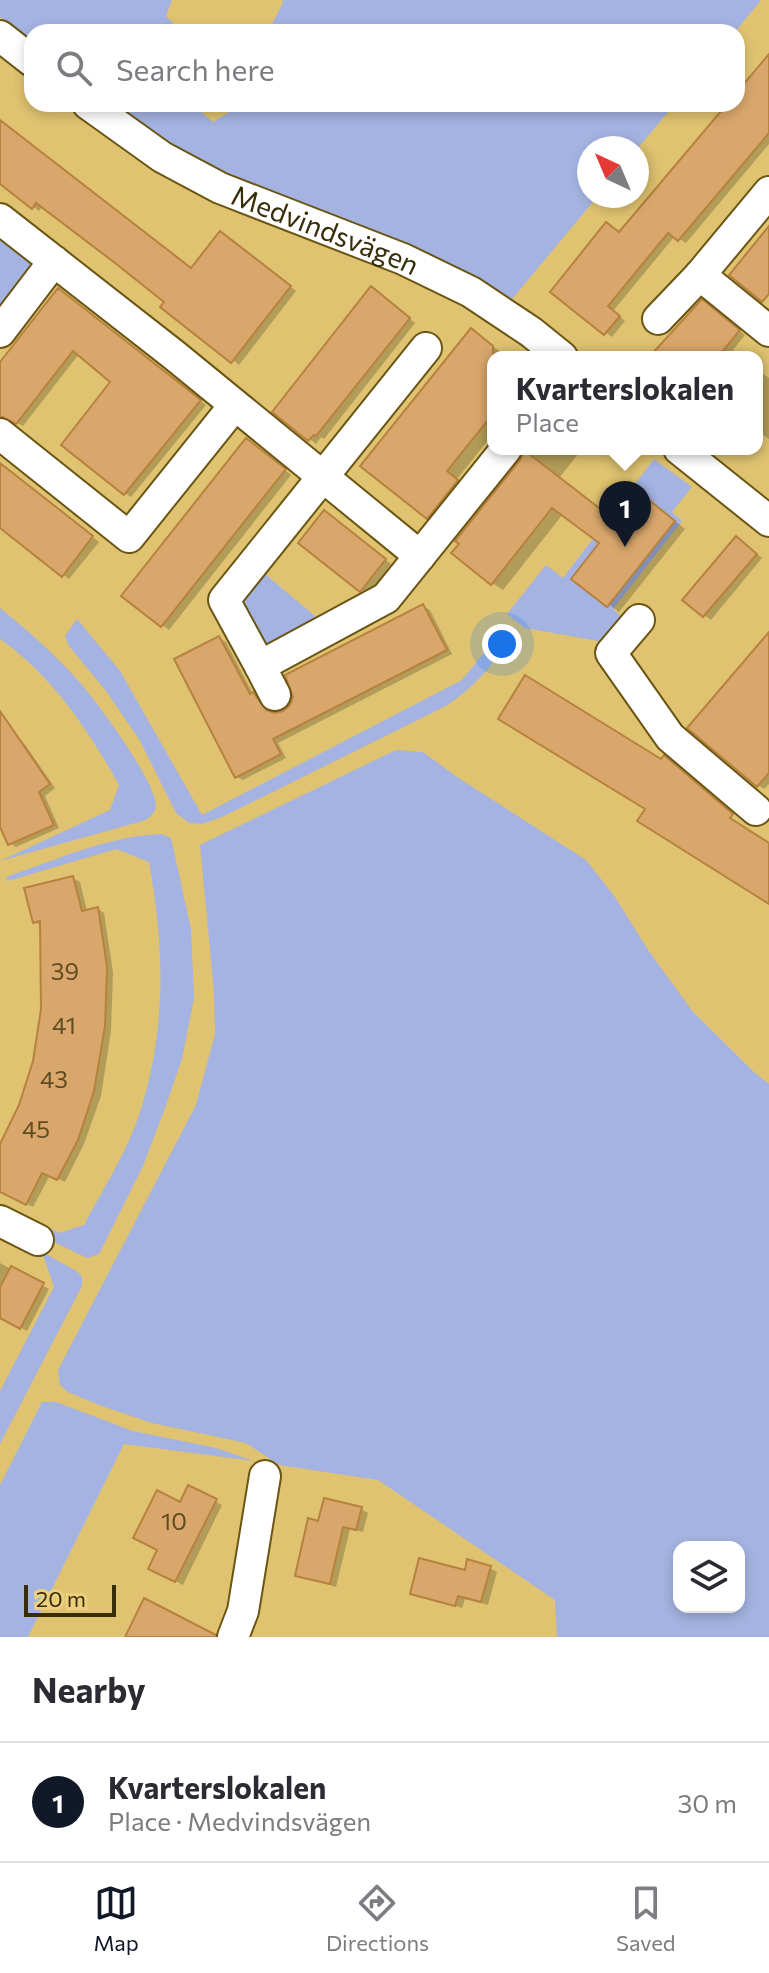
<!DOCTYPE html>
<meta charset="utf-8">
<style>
body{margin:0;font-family:Commissioner,sans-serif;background:#f2f2f3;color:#2b2b33}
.controls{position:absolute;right:24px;bottom:24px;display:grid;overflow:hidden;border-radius:16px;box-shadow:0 4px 12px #0003}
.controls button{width:72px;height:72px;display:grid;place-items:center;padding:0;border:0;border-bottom:2px solid #e1e1e2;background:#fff;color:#2b2b33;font:40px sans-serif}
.compass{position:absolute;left:577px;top:136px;width:72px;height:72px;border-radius:50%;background:#fff;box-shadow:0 4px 12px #0003;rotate:316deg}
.scale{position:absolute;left:24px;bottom:20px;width:92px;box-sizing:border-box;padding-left:8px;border:4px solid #382d09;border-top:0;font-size:22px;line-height:28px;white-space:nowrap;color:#382d09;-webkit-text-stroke:6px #ecd07d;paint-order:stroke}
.you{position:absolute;left:502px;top:644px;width:28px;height:28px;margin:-20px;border:6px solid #fff;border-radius:50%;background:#1a73e8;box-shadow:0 0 0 12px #1a73e833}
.badge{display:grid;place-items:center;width:52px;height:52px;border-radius:50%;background:#111827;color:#fff;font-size:26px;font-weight:700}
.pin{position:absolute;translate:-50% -66px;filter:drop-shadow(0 2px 4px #0008)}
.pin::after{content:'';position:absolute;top:42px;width:28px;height:24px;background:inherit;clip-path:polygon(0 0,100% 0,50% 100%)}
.popup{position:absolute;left:487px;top:351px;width:276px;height:104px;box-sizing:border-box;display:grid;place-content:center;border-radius:16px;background:#fff;filter:drop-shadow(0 2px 6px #0005);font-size:26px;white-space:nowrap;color:#7c7c81}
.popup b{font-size:30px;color:#2b2b33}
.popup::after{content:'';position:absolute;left:50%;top:100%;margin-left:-16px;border:16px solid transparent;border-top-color:#fff}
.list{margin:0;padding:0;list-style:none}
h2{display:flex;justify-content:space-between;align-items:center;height:104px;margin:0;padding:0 32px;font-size:34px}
h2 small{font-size:26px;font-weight:400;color:#7c7c81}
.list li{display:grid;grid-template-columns:52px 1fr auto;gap:24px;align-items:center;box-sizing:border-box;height:120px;padding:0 32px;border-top:2px solid #e1e1e2}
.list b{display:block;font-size:30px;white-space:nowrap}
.list p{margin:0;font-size:26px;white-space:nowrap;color:#7c7c81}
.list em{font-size:26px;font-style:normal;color:#7c7c81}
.icon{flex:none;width:44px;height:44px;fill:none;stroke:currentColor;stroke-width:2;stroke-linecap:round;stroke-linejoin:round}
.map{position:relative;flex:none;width:769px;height:1637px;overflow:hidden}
.search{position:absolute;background:#fff;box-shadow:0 4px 12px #0003;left:24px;right:24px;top:24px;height:88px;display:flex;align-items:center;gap:20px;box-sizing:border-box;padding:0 28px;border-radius:24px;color:#7c7c81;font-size:30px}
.sheet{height:224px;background:#fff}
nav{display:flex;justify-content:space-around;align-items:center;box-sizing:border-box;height:112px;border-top:2px solid #e1e1e2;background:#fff;font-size:22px;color:#7c7c81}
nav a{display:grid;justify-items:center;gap:4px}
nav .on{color:#111827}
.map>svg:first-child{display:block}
.green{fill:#a4b3e1;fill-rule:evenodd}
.shadow{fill:#0003}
.building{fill:#d9a76b;stroke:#b7823e;stroke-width:2}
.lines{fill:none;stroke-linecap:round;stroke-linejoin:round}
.minor-casing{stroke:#6a5512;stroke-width:34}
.minor{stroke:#fff;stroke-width:30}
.labels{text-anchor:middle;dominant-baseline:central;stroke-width:6;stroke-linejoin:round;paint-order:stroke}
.number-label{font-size:24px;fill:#604c22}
.street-label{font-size:28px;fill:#382d09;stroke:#ecd07d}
</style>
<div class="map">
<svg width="769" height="1637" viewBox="0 0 769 1637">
<rect width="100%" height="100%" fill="#dfc370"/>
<path class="green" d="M 0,0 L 172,0 L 166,16 L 182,32 L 32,32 L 32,41 L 0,17 Z
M 282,0 L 761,0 L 735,32 L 274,32 L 272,24 L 283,3 Z
M 115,104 L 192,104 L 213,122 C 234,110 250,95 275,107 L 284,104 L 675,104 L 637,149 L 589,148 L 589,196 L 598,196 L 512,299 L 455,266 L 395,239 L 244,181 L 195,159 Z
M 0,235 L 46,264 L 0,322 Z
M 654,459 L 692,487 L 672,512 L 682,521 L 613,609 L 623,618 L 604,642 L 525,628 L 507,614 L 546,565 L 563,578 Z
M 258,568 L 322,622 L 264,652 L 234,598 Z
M 0,608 C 26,629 50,650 73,675 C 93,695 154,779 156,805 C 156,812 151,816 146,820 L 0,861 L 110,810 L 119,785 C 89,731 52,675 0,639 Z
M 77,619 L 120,671 L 202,815 L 462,680 L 500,633 L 504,640 C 496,667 468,691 446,706 L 222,817 L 202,824 L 189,823 L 176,813 L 139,739 L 106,691 L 69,646 L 65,636 Z
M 396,750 L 423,752 L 457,777 L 586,860 L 615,897 L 648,950 L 693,1012 L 755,1073 L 769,1084 L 769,1637 L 557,1637 L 555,1600 L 378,1480 L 279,1465 L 246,1443 L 152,1423 L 99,1405 L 68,1392 L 60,1385 L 58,1370 L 196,1105 L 215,1034 L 214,992 L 200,845 ZM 679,1547 L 739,1547 L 739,1607 L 679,1607 Z
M 161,834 L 171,838 L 191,929 L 194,998 L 182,1059 L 165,1108 L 143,1166 L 99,1254 L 87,1258 L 38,1234 L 42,1224 L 59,1233 L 84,1225 C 101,1192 124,1157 137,1121 C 167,1034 165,951 149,862 L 116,849 L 8,881 L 6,877 C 56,860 108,836 161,834 Z
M 42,1252 L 78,1272 L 82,1277 L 82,1286 L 0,1444 L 0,1391 L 54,1287 Z
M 42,1402 L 56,1402 L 133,1431 L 216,1448 L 254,1461 L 124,1444 L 28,1637 L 0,1637 L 0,1485 Z"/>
<path class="shadow" d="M 769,57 L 769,144 L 686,243 L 675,236 L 613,311 L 625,321 L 612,337 L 553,292 L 620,234 L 729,104 L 737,104 L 737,95 Z
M 0,121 L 192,270 L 227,237 L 296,291 L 239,365 L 167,301 L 43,206 L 39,211 L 0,181 Z
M 378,293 L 415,323 L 324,439 L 321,437 L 316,444 L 274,411 Z
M 65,294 L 206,405 L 131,497 L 125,493 L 113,382 L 79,354 L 23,426 L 10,419 L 0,420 L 0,366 Z
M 709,306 L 745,335 L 733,350 L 742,357 L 650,357 Z
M 471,331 L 508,357 L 493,357 L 493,434 L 457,479 L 468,487 L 439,524 L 428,517 Z
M 757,369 L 769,378 L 769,439 L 757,430 Z
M 253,444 L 291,475 L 169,630 L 124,596 Z
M 527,449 L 582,449 L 560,477 L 618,522 L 651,501 L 685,529 L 619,612 L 574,578 L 601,543 L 563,514 L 503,590 L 492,583 Z
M 0,464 L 99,542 L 69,579 L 0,526 Z
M 331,516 L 391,564 L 368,594 L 361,590 Z
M 743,542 L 762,558 L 711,620 L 685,600 Z
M 423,606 L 430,610 L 452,654 L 278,743 L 286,758 L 243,780 L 237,777 L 219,638 L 226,642 L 253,694 L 260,698 L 271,714 L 283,713 Z
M 769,634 L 769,784 L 764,789 L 758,785 Z
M 0,717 L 26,746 L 55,788 L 45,796 L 59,828 L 16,847 L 10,843 L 0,822 Z
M 73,878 L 80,882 L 87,911 L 98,909 L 104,913 L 113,972 L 111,1031 L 101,1096 L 84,1144 L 65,1182 L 50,1175 L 33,1207 L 0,1190 L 0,1150 L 21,1105 L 35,1061 L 43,1009 L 42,926 L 35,922 Z
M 0,1263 L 49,1289 L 27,1331 L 0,1316 Z
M 189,1488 L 222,1505 L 183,1585 L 150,1568 Z
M 361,1509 L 368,1513 L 363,1532 L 350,1529 L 336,1587 L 297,1575 L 320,1523 Z
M 490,1568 L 497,1572 L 488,1605 L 465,1599 L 462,1608 L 412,1593 L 466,1573 Z"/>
<path class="building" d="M 769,54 L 769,133 L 678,241 L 668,233 L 608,306 L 620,316 L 604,335 L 550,292 L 606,222 L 619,232 L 727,104 L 737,104 L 737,92 Z
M 0,120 L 191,268 L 220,231 L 291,286 L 231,363 L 160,307 L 164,302 L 115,263 L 36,203 L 32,209 L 0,184 Z
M 769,226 L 769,294 L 762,302 L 729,275 Z
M 371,286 L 410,318 L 316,436 L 314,435 L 308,441 L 272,412 Z
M 58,288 L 201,400 L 124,495 L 61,445 L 110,382 L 73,351 L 16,424 L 0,416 L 0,362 Z
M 702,299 L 740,330 L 718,357 L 649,357 Z
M 471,328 L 493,346 L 493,414 L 447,471 L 458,480 L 427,519 L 360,466 Z
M 246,438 L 286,469 L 161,627 L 121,596 Z
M 524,450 L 616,521 L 639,492 L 675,521 L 607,607 L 571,579 L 599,543 L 552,508 L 491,585 L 451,553 L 459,544 L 455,541 L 520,460 Z
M 0,463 L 93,536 L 62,577 L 0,528 Z
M 324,510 L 386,559 L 360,592 L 298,543 Z
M 736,536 L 757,554 L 703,617 L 682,600 Z
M 423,604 L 447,650 L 273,739 L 281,754 L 235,778 L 174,659 L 219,636 L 250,694 L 253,692 L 266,710 L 275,713 L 283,711 L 290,705 L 293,697 L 285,675 Z
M 769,632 L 769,773 L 757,787 L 687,728 Z
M 525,675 L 661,759 L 664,755 L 733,814 L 730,818 L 769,843 L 769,904 L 637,821 L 645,809 L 498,719 Z
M 0,711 L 50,784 L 39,792 L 54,825 L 8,845 L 0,827 Z
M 73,876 L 82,911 L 98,907 L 107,967 L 105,1026 L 94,1091 L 78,1140 L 57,1180 L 42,1173 L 26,1205 L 0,1192 L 0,1144 L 19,1105 L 33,1061 L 41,1009 L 40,921 L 33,923 L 24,888 Z
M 11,1266 L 44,1283 L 20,1329 L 0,1318 L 0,1287 Z
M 188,1485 L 217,1499 L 175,1582 L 148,1569 L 157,1550 L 133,1538 L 157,1490 L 180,1502 Z
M 324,1498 L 362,1507 L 356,1530 L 343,1527 L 330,1584 L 295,1576 L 308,1518 L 318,1521 Z
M 419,1558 L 465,1570 L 467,1559 L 491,1566 L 481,1602 L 458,1596 L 455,1606 L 410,1594 Z
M 144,1598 L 216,1635 L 215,1637 L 125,1637 Z"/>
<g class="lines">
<g class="minor-casing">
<g id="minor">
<path d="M 0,36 L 32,61"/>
<path id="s1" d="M 88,104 L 162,157 L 220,188 L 403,259 L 471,292 L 531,332 L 562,357"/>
<path d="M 0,219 L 174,355 L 420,556"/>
<path d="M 700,275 L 769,331"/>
<path d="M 658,319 L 700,275 L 769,192"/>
<path d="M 0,332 L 54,261"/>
<path d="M 426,348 L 224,600 L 260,666 L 386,598 L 506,449"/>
<path d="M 0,434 L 129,537 L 234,406"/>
<path d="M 679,449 L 769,521"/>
<path d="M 639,620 L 611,653 L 670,737 L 756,810"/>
<path d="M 260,666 L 275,695"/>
<path d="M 0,1221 L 38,1240"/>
<path d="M 233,1637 L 243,1611 L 265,1476"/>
</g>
</g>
<use href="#minor" class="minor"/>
</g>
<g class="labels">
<g class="number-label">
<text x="65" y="970">39</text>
<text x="64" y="1024">41</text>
<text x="54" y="1078">43</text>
<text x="36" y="1128">45</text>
<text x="174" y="1520">10</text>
</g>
<g class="street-label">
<text stroke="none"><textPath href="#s1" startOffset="270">Medvindsvägen</textPath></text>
</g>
</g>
</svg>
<div class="controls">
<button><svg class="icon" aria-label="layers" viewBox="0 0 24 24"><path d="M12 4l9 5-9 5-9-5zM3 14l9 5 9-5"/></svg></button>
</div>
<svg class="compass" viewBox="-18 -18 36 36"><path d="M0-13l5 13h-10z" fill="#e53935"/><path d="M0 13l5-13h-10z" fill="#7c7c81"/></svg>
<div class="scale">20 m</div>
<div class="you"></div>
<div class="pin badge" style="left:625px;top:547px">1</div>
<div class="popup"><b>Kvarterslokalen</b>Place</div>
<div class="search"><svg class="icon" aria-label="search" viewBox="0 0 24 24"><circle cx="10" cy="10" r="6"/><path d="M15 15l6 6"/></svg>Search here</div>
</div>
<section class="sheet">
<h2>Nearby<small></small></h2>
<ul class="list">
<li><span class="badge">1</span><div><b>Kvarterslokalen</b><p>Place · Medvindsvägen</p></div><em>30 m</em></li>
</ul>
</section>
<nav>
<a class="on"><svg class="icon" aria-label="map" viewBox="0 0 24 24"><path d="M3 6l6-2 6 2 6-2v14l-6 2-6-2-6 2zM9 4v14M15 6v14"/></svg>Map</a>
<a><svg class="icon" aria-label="directions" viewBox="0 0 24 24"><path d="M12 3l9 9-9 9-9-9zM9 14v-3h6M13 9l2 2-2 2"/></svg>Directions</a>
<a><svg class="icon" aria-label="saved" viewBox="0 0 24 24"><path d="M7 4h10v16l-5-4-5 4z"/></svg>Saved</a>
</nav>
